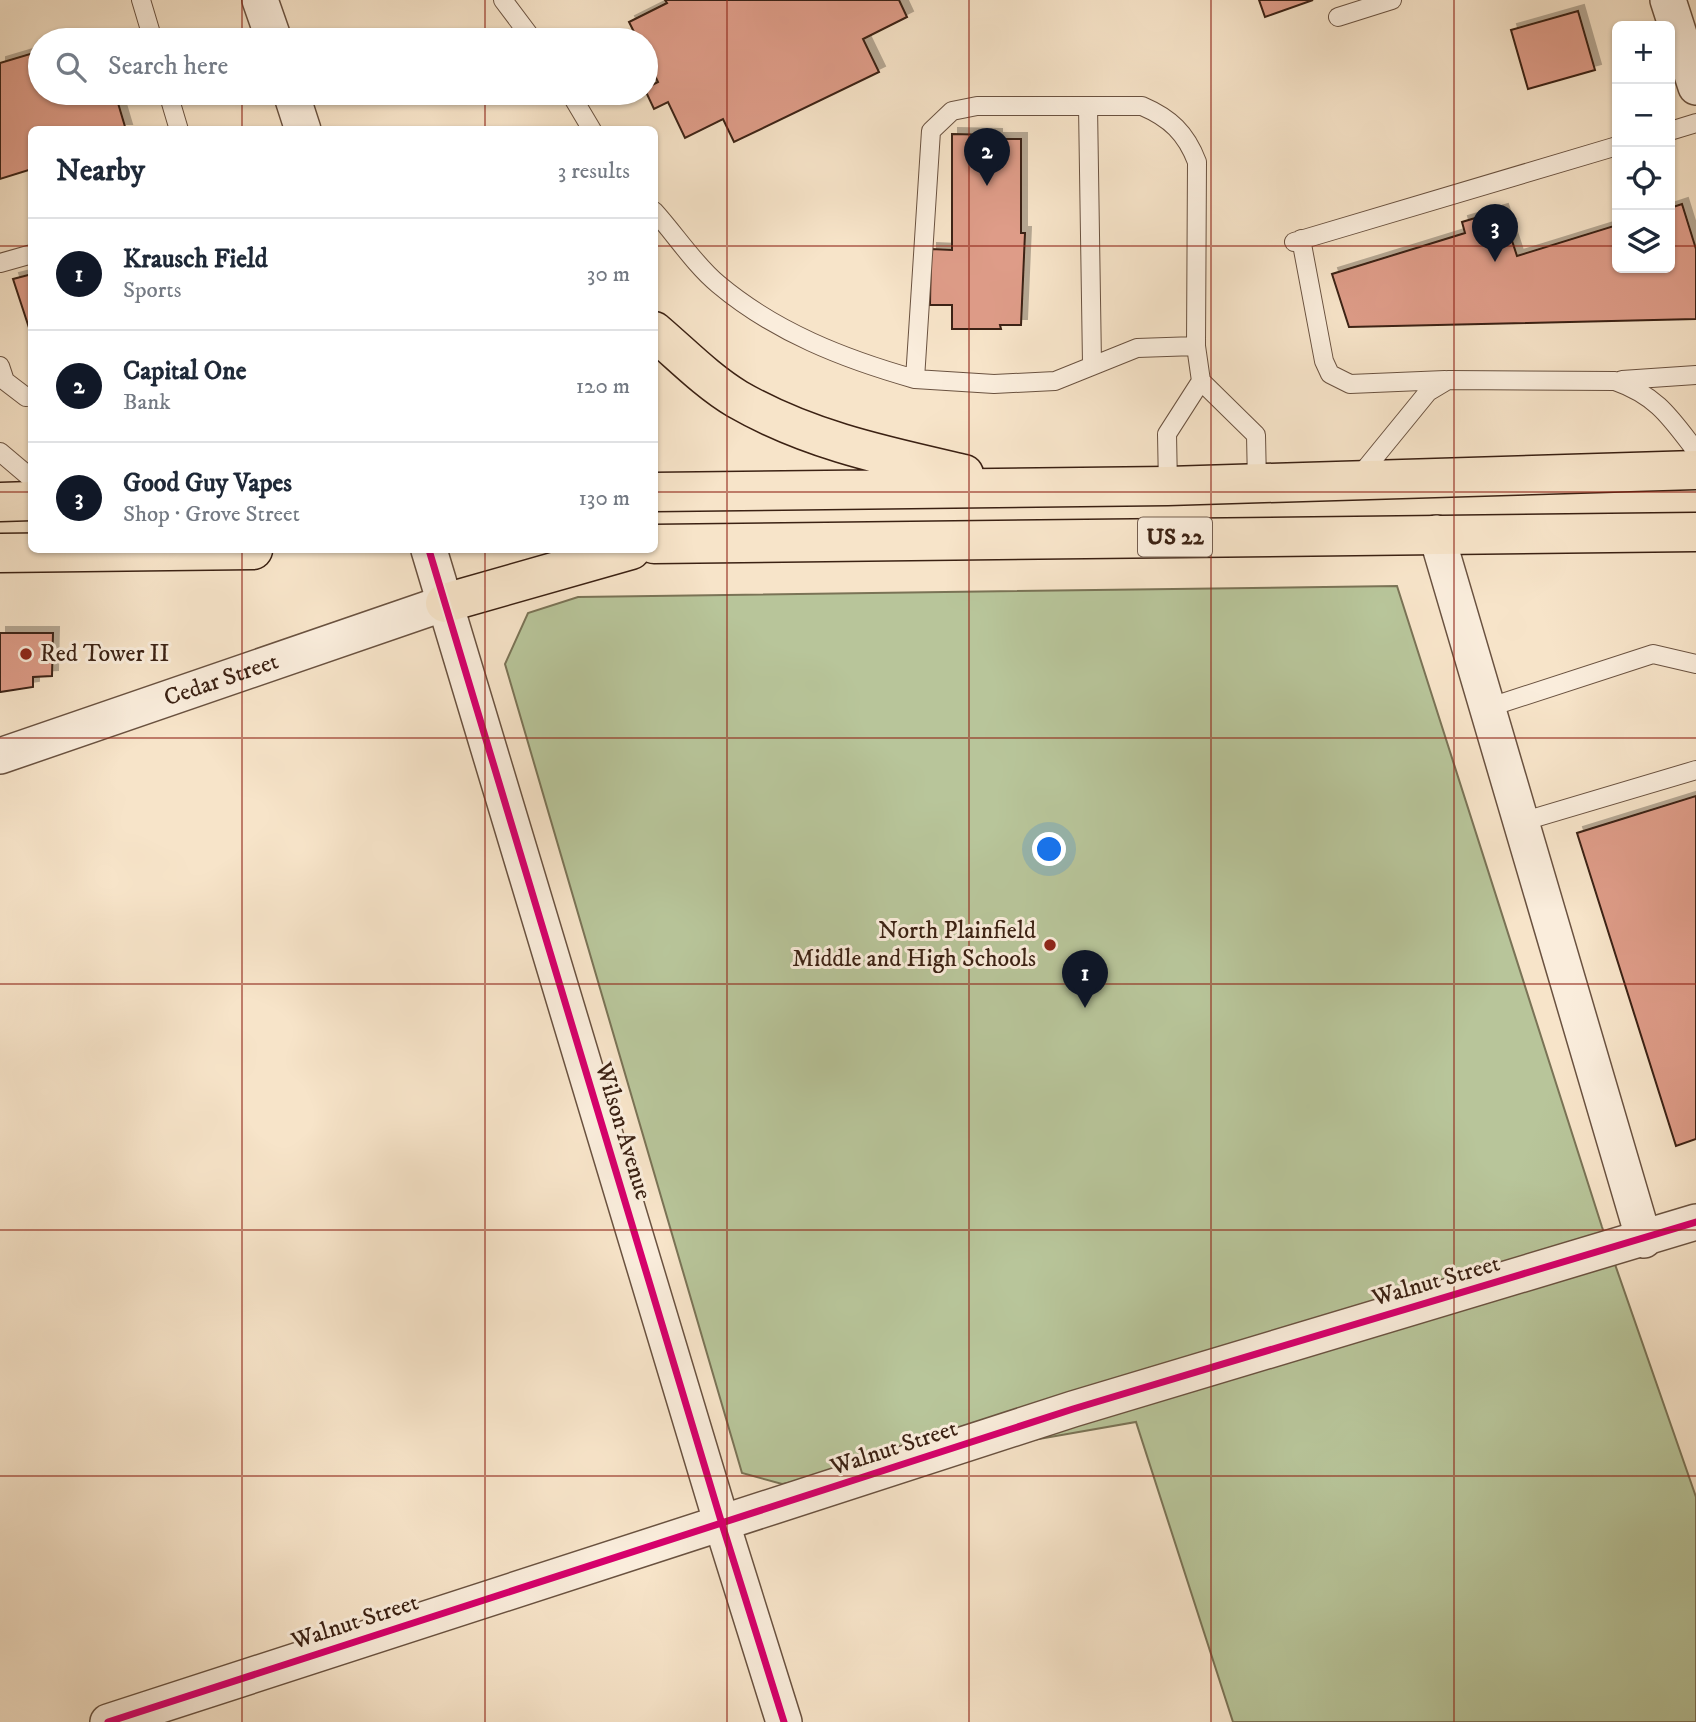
<!DOCTYPE html>
<meta charset="utf-8">
<style>
body{margin:0;font-family:"IM FELL DW Pica",serif;background:#f6f6f7;color:#1f2937}
.controls{position:absolute;right:21px;top:21px;display:grid;overflow:hidden;border-radius:10px;box-shadow:0 2px 5px #0004}
.controls button{width:63px;height:63px;display:grid;place-items:center;padding:0;border:0;border-bottom:2px solid #e0e1e3;background:#fff;color:#1f2937;font:35px sans-serif}
.you{position:absolute;left:1050px;top:850px;width:24px;height:24px;margin:-18px;border:5px solid #fff;border-radius:50%;background:#1a73e8;box-shadow:0 0 0 10px #1a73e833}
.badge{display:grid;place-items:center;width:46px;height:46px;border-radius:50%;background:#111827;color:#fff;font-size:23px;font-weight:700}
.pin{position:absolute;translate:-50% -58px;filter:drop-shadow(0 2px 4px #0008)}
.pin::after{content:'';position:absolute;top:37px;width:24px;height:21px;background:inherit;clip-path:polygon(0 0,100% 0,50% 100%)}
.list{margin:0;padding:0;list-style:none}
h2{display:flex;justify-content:space-between;align-items:center;height:91px;margin:0;padding:0 28px;font-size:30px}
h2 small{font-size:23px;font-weight:400;color:#747a83}
.list li{display:grid;grid-template-columns:46px 1fr auto;gap:21px;align-items:center;box-sizing:border-box;height:112px;padding:0 28px;border-top:2px solid #e0e1e3}
.list b{display:block;font-size:26px;white-space:nowrap}
.list p{margin:0;font-size:23px;white-space:nowrap;color:#747a83}
.list em{font-size:23px;font-style:normal;color:#747a83}
.icon{flex:none;width:38px;height:38px;fill:none;stroke:currentColor;stroke-width:2;stroke-linecap:round;stroke-linejoin:round}
.map{position:relative;flex:none;width:1696px;height:1722px;overflow:hidden}
.search{position:absolute;background:#fff;box-shadow:0 2px 5px #0004;left:28px;top:28px;width:630px;height:77px;display:flex;align-items:center;gap:18px;box-sizing:border-box;padding:0 24px;border-radius:38px;color:#747a83;font-size:26px}
.panel{position:absolute;background:#fff;box-shadow:0 2px 5px #0004;left:28px;top:126px;width:630px;height:427px;border-radius:10px}
.map>svg:first-child{display:block}
.park{fill:#b8c59a;stroke:#7a7356;stroke-width:2}
.building{fill:#de9c88;stroke:#3b2113;stroke-width:2;filter:url(#shadow)}
.lines{fill:none;stroke-linecap:round;stroke-linejoin:round}
.service-casing{stroke:#6a5240;stroke-width:20}
.minor-casing{stroke:#6a5240;stroke-width:38}
.trunk-casing{stroke:#3b2113;stroke-width:41}
.service{stroke:#faeddc;stroke-width:18}
.minor{stroke:#faeddc;stroke-width:35}
.trunk{stroke:#f7e4c9;stroke-width:38}
.cycleway-casing{stroke:#faeddc;stroke-width:11}
.cycleway{stroke:#d6006c;stroke-width:7}
.grid{fill:none;stroke:#8f2418;stroke-width:2;stroke-opacity:0.55}
.poi-dot{fill:#8f2418;stroke:#faeddc;stroke-width:2.5}
.labels{text-anchor:middle;dominant-baseline:central;stroke-width:6;stroke-linejoin:round;paint-order:stroke}
.shield{fill:#faeddc;stroke:#745e4f;stroke-width:2}
.shield-label{font-size:23px;font-weight:bold;fill:#3b2113}
.poi-label{font-size:24px;fill:#3b2113;stroke:#faeddc;text-anchor:start}
.street-label{font-size:24px;fill:#3b2113;stroke:#faeddc}
</style>
<div class="map">
<svg width="1696" height="1722" viewBox="0 0 1696 1722">
<defs>
<filter id="shadow"><feDropShadow dx="6" dy="-6" stdDeviation="0" flood-color="#0004"/></filter>
</defs>
<rect width="100%" height="100%" fill="#f7e4c9"/>
<filter id="stains"><feTurbulence type="fractalNoise" baseFrequency=".00286" numOctaves="4"/><feColorMatrix values="0 0 0 0 .2 0 0 0 0 .09 0 0 0 0 .02 0 0 0 .5 -.17"/></filter>
<radialGradient id="worn" r=".72"><stop offset=".6" stop-color="#630" stop-opacity="0"/><stop offset="1" stop-color="#630" stop-opacity=".3"/></radialGradient>
<path class="park" d="M 1397,586 L 1602,1227 L 1696,1497 L 1696,1722 L 1233,1722 L 1136,1422 L 782,1484 L 742,1473 L 505,664 L 528,613 L 578,597 Z"/>
<path class="building" d="M 665,0 L 899,0 L 907,17 L 863,39 L 879,72 L 734,142 L 723,119 L 685,138 L 668,102 L 654,109 L 646,92 L 646,88 L 658,82 L 646,57 L 646,40 L 638,40 L 629,22 L 667,3 Z
M 1259,0 L 1313,0 L 1265,17 Z
M 1578,11 L 1595,70 L 1528,89 L 1511,30 Z
M 40,51 L 40,93 L 115,93 L 126,130 L 32,130 L 32,169 L 0,179 L 0,63 Z
M 952,134 L 996,135 L 996,139 L 1021,139 L 1021,233 L 1025,233 L 1021,325 L 1000,325 L 1001,329 L 952,329 L 952,305 L 930,305 L 931,249 L 952,250 Z
M 1682,204 L 1696,249 L 1696,319 L 1349,327 L 1332,274 L 1465,233 L 1462,222 L 1502,210 L 1517,256 L 1617,225 L 1617,268 L 1670,268 L 1670,208 Z
M 32,274 L 32,337 L 13,279 Z
M 0,633 L 53,633 L 52,676 L 33,677 L 33,687 L 0,692 Z
M 1696,796 L 1696,1139 L 1676,1146 L 1577,833 Z"/>
<g class="lines">
<g class="service-casing">
<path id="service" d="M 141,0 L 153,40
M 503,0 L 533,40
M 1338,17 L 1392,0
M 168,93 L 179,130
M 570,93 L 592,130
M 1088,106 L 1092,364
M 1670,131 L 1696,123
M 654,211 C 675,234 694,264 718,284 C 775,332 844,359 915,379 L 931,131 L 952,111 L 977,106 L 1142,106 C 1170,118 1186,133 1197,162 L 1196,346 L 1201,381 L 1256,435 L 1257,483
M 1301,239 L 1324,361 L 1330,374 L 1350,384 L 1445,380
M 1294,242 L 1617,146
M 0,263 L 32,254
M 0,366 L 5,381 L 26,397 L 32,396
M 915,379 L 994,384 L 1055,381 L 1137,348 L 1196,346
M 1622,380 L 1696,375
M 0,452 L 32,479
M 1357,479 L 1428,392 L 1448,380 L 1615,381 C 1657,396 1670,417 1696,451
M 1168,486 L 1167,434 L 1201,381
M 1487,708 L 1653,654 L 1696,664
M 1521,822 L 1696,770"/>
</g>
<g class="minor-casing">
<g id="minor">
<path d="M 260,0 L 274,40"/>
<path d="M 1668,0 L 1696,87"/>
<path d="M 291,93 L 303,130"/>
<path d="M 1436,533 L 1644,1240"/>
<path d="M 429,550 L 722,1524 L 784,1722"/>
<path id="s1" d="M 0,756 L 445,603"/>
<path d="M 108,1722 L 1073,1409 L 1696,1222"/>
</g>
</g>
<g class="trunk-casing">
<path id="trunk" d="M 654,331 C 681,354 707,381 737,399 C 808,440 885,456 964,474
M 654,492 L 1168,486 L 1696,470
M 0,502 L 32,501
M 654,544 L 1696,532
M 0,553 L 253,550
M 445,603 L 631,550"/>
</g>
<use href="#service" class="service"/>
<use href="#minor" class="minor"/>
<use href="#trunk" class="trunk"/>
<g class="cycleway-casing">
<path id="cycleway" d="M 429,550 L 722,1524 L 784,1722
M 108,1722 L 1073,1409 L 1696,1222"/>
</g>
<use href="#cycleway" class="cycleway"/>
</g>
<path class="grid" d="M 242,0 L 242,40M 485,0 L 485,40M 727,0 L 727,1722M 969,0 L 969,1722M 1211,0 L 1211,1722M 1454,0 L 1454,1722M 242,93 L 242,130M 485,93 L 485,130M 0,246 L 32,246M 654,246 L 1617,246M 1670,246 L 1696,246M 0,492 L 32,492M 654,492 L 1696,492M 242,550 L 242,1722M 485,550 L 485,1722M 0,738 L 1696,738M 0,984 L 1696,984M 0,1230 L 1696,1230M 0,1476 L 1696,1476"/>
<g class="poi-dot">
<circle cx="26" cy="654" r="7"/>
<circle cx="1050" cy="945" r="7"/>
</g>
<g class="labels">
<rect class="shield" x="1138" y="517.5" width="74" height="39" rx="5"/>
<g class="shield-label">
<text x="1175" y="537">US 22</text>
</g>
<g class="poi-label">
<text x="40" y="654">Red Tower II</text>
<text x="1036" y="931" text-anchor="end">North Plainfield<tspan x="1036" dy="28">Middle and High Schools</tspan></text>
</g>
<g class="street-label">
<text stroke="none"><textPath href="#s1" startOffset="234">Cedar Street</textPath></text>
<text transform="translate(623 1131) rotate(73)">Wilson Avenue</text>
<text transform="translate(1436 1281) rotate(-16)">Walnut Street</text>
<text transform="translate(894 1448) rotate(-18)">Walnut Street</text>
<text transform="translate(355 1622) rotate(-18)">Walnut Street</text>
</g>
</g>
<rect width="100%" height="100%" filter="url(#stains)"/>
<rect width="100%" height="100%" fill="url(#worn)"/>
</svg>
<div class="controls">
<button>+</button>
<button>−</button>
<button><svg class="icon" aria-label="locate" viewBox="0 0 24 24"><circle cx="12" cy="12" r="6"/><path d="M12 2v4M12 18v4M2 12h4M18 12h4"/></svg></button>
<button><svg class="icon" aria-label="layers" viewBox="0 0 24 24"><path d="M12 4l9 5-9 5-9-5zM3 14l9 5 9-5"/></svg></button>
</div>
<div class="you"></div>
<div class="pin badge" style="left:1085px;top:1008px">1</div>
<div class="pin badge" style="left:987px;top:186px">2</div>
<div class="pin badge" style="left:1495px;top:262px">3</div>
<div class="search"><svg class="icon" aria-label="search" viewBox="0 0 24 24"><circle cx="10" cy="10" r="6"/><path d="M15 15l6 6"/></svg>Search here</div>
<section class="panel">
<h2>Nearby<small>3 results</small></h2>
<ul class="list">
<li><span class="badge">1</span><div><b>Krausch Field</b><p>Sports</p></div><em>30 m</em></li>
<li><span class="badge">2</span><div><b>Capital One</b><p>Bank</p></div><em>120 m</em></li>
<li><span class="badge">3</span><div><b>Good Guy Vapes</b><p>Shop · Grove Street</p></div><em>130 m</em></li>
</ul>
</section>
</div>
